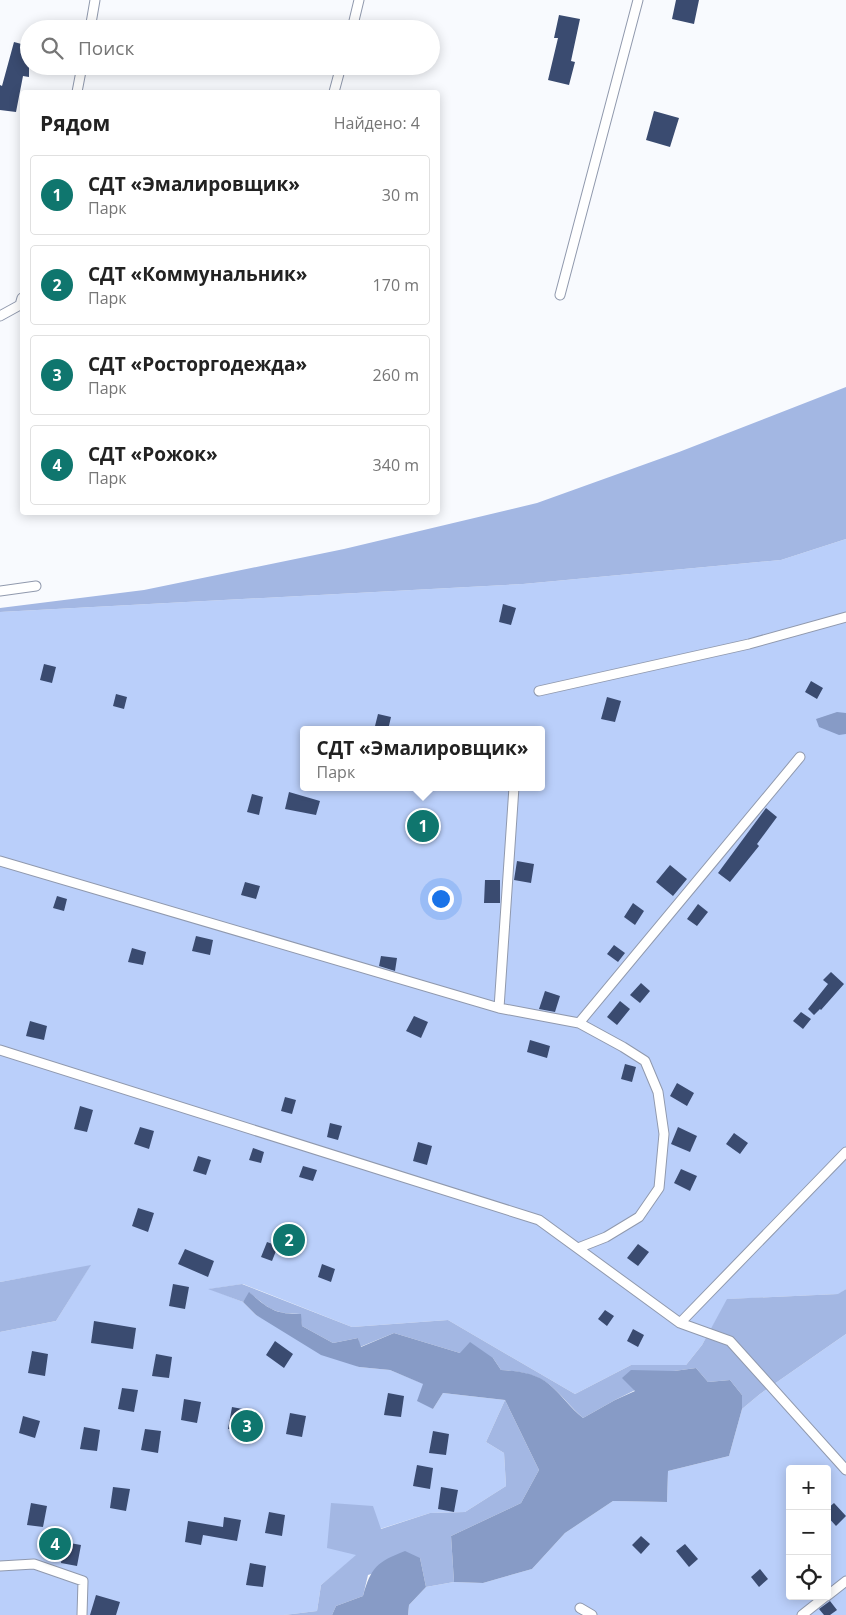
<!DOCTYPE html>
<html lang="ru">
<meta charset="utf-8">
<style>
body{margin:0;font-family:"Open Sans",sans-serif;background:#f6f6f6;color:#222}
.controls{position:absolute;right:15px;bottom:15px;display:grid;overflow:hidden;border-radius:5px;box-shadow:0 2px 12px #0003}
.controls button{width:45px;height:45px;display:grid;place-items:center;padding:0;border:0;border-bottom:1px solid #e0e0e0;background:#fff;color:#222;font:25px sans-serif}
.you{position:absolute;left:440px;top:898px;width:18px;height:18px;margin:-12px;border:4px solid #fff;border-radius:50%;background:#1a73e8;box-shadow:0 0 0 8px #1a73e833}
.badge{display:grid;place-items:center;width:32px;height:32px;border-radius:50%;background:#0f766e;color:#fff;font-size:16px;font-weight:700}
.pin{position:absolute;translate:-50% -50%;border:2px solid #fff;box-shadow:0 1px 5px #0006}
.popup{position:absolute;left:300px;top:726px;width:245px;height:65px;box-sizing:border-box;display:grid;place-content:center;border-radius:5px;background:#fff;filter:drop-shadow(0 1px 4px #0005);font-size:16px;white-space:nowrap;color:#767676}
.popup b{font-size:19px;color:#222}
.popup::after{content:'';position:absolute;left:50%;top:100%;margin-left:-10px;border:10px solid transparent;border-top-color:#fff}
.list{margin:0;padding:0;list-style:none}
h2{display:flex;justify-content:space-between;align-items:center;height:65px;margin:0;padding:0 20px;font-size:21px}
h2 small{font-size:16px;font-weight:400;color:#767676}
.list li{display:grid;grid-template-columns:32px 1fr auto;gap:15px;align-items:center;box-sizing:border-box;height:80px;margin:0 10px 10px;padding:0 10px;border:1px solid #e0e0e0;border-radius:5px}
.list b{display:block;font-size:19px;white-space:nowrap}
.list p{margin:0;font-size:16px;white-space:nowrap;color:#767676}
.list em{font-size:16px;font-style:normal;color:#767676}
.icon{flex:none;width:28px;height:28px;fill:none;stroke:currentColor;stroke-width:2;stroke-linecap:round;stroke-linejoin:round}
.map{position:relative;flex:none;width:846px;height:1615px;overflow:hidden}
.search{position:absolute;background:#fff;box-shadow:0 2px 12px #0003;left:20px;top:20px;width:420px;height:55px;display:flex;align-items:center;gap:12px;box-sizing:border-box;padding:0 18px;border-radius:28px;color:#767676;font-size:19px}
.panel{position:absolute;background:#fff;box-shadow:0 2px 12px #0003;left:20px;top:90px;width:420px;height:425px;border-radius:5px}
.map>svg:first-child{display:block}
.green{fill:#bacffa;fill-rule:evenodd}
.forest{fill:#a3b7e3}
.water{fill:#879bc6}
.building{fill:#3a4b70}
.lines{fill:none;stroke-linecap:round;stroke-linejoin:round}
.service-casing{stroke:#9099ad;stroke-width:11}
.service{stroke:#fff;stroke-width:9}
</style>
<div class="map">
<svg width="846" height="1615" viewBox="0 0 846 1615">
<rect width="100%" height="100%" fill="#f8fafe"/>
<path class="green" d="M 846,539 L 846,1289 L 839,1294 L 728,1299 L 702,1345 L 686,1365 L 631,1365 L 575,1394 L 448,1320 L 352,1327 L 243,1284 L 210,1289 L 243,1302 L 256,1315 L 359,1367 L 390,1370 L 424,1384 L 433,1409 L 443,1393 L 505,1400 L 486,1442 L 504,1453 L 506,1486 L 465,1512 L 430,1513 L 380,1529 L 357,1555 L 321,1585 L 317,1611 L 284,1615 L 0,1615 L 0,1332 L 56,1321 L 90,1266 L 0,1282 L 0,612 L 523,584 L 781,560 ZM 304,730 L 542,730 L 542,787 L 304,787 Z
M 846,1334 L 846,1615 L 408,1615 L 409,1605 L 426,1587 L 454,1582 L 483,1583 L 532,1569 L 565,1533 L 613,1501 L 667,1502 L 668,1471 L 729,1456 L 742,1409 L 760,1394 ZM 790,1469 L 827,1469 L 827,1596 L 790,1596 Z"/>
<path class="forest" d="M 846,387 L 846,539 L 781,560 L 523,584 L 0,612 L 0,608 L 144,590 L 344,549 L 537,503 L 679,452 Z
M 91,1265 L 56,1321 L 0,1332 L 0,1282 Z
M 242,1284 L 352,1327 L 448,1320 L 575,1394 L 631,1365 L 686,1365 L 702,1345 L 727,1299 L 838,1294 L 846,1289 L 846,1334 L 760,1394 L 742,1409 L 742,1395 L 730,1380 L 708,1382 L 696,1368 L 674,1371 L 615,1400 L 583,1418 C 571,1408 562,1395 550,1385 C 537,1374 517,1371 501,1370 L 493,1358 L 460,1353 L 394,1333 L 360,1347 L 358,1338 L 333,1343 L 302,1326 L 300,1314 C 274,1314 269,1309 250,1293 L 243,1302 L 208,1289 Z
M 505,1400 L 539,1470 L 521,1503 L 451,1536 L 454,1582 L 426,1587 L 420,1558 L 368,1575 L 363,1596 L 336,1606 L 332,1615 L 284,1615 L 317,1611 L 321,1585 L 356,1555 L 327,1548 L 331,1503 L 373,1506 L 381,1529 L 430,1513 L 465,1512 L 506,1486 L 504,1453 L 486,1442 Z"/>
<path class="water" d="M 837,712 L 846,713 L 846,734 L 839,735 L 819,727 L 816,719 Z
M 249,1292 C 269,1309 274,1314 301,1314 L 302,1326 L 333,1343 L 358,1338 L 361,1347 L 394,1333 L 460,1353 L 470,1342 L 493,1358 L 501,1370 C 517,1371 537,1373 550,1385 C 562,1395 570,1408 583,1418 L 615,1400 L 635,1391 L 622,1378 L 631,1370 L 674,1371 L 696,1368 L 708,1382 L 730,1380 L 742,1395 L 742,1409 L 729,1456 L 668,1471 L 667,1502 L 613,1501 L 565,1533 L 532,1569 L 483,1583 L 454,1582 L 451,1536 L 521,1503 L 539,1470 L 505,1400 L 443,1393 L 433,1409 L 417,1401 L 423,1384 L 390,1370 L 359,1367 L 321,1355 L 256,1315 L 243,1302 Z
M 405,1551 L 420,1558 L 426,1587 L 409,1605 L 408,1615 L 332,1615 L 336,1606 L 363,1596 C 371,1567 377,1562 405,1551 Z"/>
<path class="building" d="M 676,0 L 699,0 L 694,24 L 672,19 Z
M 559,15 L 580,19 L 571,61 L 575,62 L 569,85 L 548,80 L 558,38 L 554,38 Z
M 14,42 L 29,46 L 29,77 L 23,76 L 16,112 L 0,110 L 0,85 L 2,86 Z
M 654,111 L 679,118 L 670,147 L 646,140 Z
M 503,604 L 516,608 L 511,625 L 499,622 Z
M 44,664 L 56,667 L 52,683 L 40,680 Z
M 811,681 L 823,688 L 817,699 L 805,692 Z
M 116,694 L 127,697 L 124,709 L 113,706 Z
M 607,697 L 621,701 L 615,722 L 601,719 Z
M 378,714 L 391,717 L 388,730 L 374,730 Z
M 289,792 L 320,801 L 316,815 L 285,809 Z
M 252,794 L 263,797 L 259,815 L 247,812 Z
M 766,808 L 777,817 L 757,844 L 759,846 L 730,882 L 718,873 Z
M 517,861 L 534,864 L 531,883 L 514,880 Z
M 670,865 L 687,879 L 673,896 L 656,882 Z
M 485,880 L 500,880 L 500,903 L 484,903 Z
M 245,882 L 260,886 L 256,899 L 241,895 Z
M 57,896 L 67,899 L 64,911 L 53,908 Z
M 633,903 L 644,911 L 635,925 L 624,917 Z
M 698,904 L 708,912 L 697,926 L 687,919 Z
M 196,936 L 213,940 L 210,955 L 192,951 Z
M 614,945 L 625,953 L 618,962 L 607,954 Z
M 132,948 L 146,952 L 143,965 L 128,962 Z
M 381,956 L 397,958 L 395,971 L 379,966 Z
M 831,972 L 844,984 L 821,1010 L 820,1009 L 814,1015 L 808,1009 L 828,984 L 823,980 Z
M 641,983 L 650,991 L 640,1003 L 630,995 Z
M 545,991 L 560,996 L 555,1012 L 539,1009 Z
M 620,1001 L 630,1009 L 617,1025 L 607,1017 Z
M 801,1012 L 811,1019 L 803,1029 L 793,1021 Z
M 414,1016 L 428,1022 L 421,1038 L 406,1031 Z
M 30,1021 L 47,1026 L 44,1040 L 26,1036 Z
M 530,1040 L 550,1046 L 547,1058 L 527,1052 Z
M 625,1064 L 636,1067 L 632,1082 L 621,1079 Z
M 677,1083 L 694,1093 L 687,1106 L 670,1096 Z
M 285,1097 L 296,1100 L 292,1114 L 281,1111 Z
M 80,1106 L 93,1110 L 87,1132 L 74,1129 Z
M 330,1123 L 342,1126 L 338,1140 L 327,1137 Z
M 140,1127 L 154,1131 L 149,1149 L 134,1144 Z
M 678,1127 L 697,1136 L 690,1152 L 671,1144 Z
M 734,1133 L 748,1143 L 740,1154 L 726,1144 Z
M 418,1142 L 432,1146 L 427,1165 L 413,1161 Z
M 253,1148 L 264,1152 L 261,1163 L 249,1160 Z
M 198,1156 L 211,1160 L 206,1175 L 193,1171 Z
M 303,1166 L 317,1170 L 313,1181 L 299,1177 Z
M 681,1169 L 697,1176 L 690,1191 L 674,1183 Z
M 138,1208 L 154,1213 L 148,1232 L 132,1226 Z
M 267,1242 L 278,1246 L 272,1261 L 261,1257 Z
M 638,1244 L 649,1252 L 638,1266 L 627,1258 Z
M 185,1249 L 214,1261 L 208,1277 L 178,1264 Z
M 322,1264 L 335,1269 L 331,1282 L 318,1277 Z
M 173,1284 L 189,1287 L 185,1309 L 169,1306 Z
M 605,1310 L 614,1316 L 607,1326 L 598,1319 Z
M 94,1321 L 136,1328 L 133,1349 L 91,1343 Z
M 633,1329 L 644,1335 L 638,1347 L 627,1341 Z
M 275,1341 L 293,1354 L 284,1368 L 266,1355 Z
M 32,1351 L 48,1354 L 45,1376 L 28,1373 Z
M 156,1354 L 172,1357 L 169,1378 L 152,1376 Z
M 122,1388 L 138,1390 L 134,1412 L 118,1409 Z
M 388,1393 L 404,1396 L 401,1417 L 384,1415 Z
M 184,1399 L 201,1402 L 197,1423 L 181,1420 Z
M 232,1407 L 248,1410 L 245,1431 L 228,1429 Z
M 290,1413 L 306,1416 L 302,1437 L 286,1434 Z
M 23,1416 L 40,1421 L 35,1438 L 19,1433 Z
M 84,1427 L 100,1430 L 97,1451 L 80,1449 Z
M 145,1429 L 161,1431 L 158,1453 L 141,1450 Z
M 433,1431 L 449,1434 L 446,1455 L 429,1453 Z
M 417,1465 L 433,1468 L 430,1489 L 413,1486 Z
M 113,1487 L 130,1489 L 126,1511 L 110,1508 Z
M 441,1487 L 458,1490 L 454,1512 L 438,1509 Z
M 31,1503 L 47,1506 L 43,1527 L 27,1525 Z
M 834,1503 L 846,1516 L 836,1526 L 827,1516 L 827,1509 Z
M 269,1512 L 285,1515 L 282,1536 L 265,1533 Z
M 224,1517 L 241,1520 L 237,1541 L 203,1535 L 201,1545 L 185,1542 L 188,1521 L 223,1527 Z
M 641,1536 L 650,1544 L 641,1554 L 632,1545 Z
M 64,1542 L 81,1545 L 77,1566 L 61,1563 Z
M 685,1544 L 698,1559 L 689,1567 L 676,1551 Z
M 250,1563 L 266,1566 L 263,1587 L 246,1585 Z
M 760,1569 L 768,1579 L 759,1587 L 751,1577 Z
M 96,1595 L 120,1602 L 116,1615 L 90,1615 Z
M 830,1601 L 837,1610 L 830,1615 L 824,1615 L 819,1609 Z"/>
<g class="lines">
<g class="service-casing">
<path id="service" d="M 90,29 L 95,0
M 352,29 L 359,0
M 77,92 L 82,66
M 334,92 L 341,66
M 560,295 L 638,0
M 0,316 L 20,305 L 22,298
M 0,591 L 36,586
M 539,691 L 749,644 L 846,617
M 0,861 L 499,1008 L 579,1023 L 623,1047 L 645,1061 L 658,1092 L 664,1134 L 659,1188 L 639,1217 L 606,1237 L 578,1248
M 499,1008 L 514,787
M 579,1023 L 800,757
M 0,1050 L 539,1220 L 680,1323 L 730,1341 L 846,1470
M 680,1323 L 846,1152
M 0,1566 L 34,1564 L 83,1581 L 82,1615
M 827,1596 L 846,1581
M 580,1608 L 592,1615
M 802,1615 L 826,1596"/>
</g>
<use href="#service" class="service"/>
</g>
</svg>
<div class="controls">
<button>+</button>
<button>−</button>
<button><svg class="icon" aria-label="locate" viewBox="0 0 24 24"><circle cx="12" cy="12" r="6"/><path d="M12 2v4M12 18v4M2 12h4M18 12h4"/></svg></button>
</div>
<div class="you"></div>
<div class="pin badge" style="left:423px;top:826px">1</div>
<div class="popup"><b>СДТ «Эмалировщик»</b>Парк</div>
<div class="pin badge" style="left:289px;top:1240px">2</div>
<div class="pin badge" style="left:247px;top:1426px">3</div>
<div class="pin badge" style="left:55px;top:1544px">4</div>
<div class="search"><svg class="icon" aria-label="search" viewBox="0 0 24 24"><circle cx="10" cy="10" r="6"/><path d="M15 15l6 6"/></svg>Поиск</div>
<section class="panel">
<h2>Рядом<small>Найдено: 4</small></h2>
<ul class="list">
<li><span class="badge">1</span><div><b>СДТ «Эмалировщик»</b><p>Парк</p></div><em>30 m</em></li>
<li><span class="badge">2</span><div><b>СДТ «Коммунальник»</b><p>Парк</p></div><em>170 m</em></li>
<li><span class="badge">3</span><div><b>СДТ «Росторгодежда»</b><p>Парк</p></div><em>260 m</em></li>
<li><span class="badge">4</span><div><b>СДТ «Рожок»</b><p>Парк</p></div><em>340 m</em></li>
</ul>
</section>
</div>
